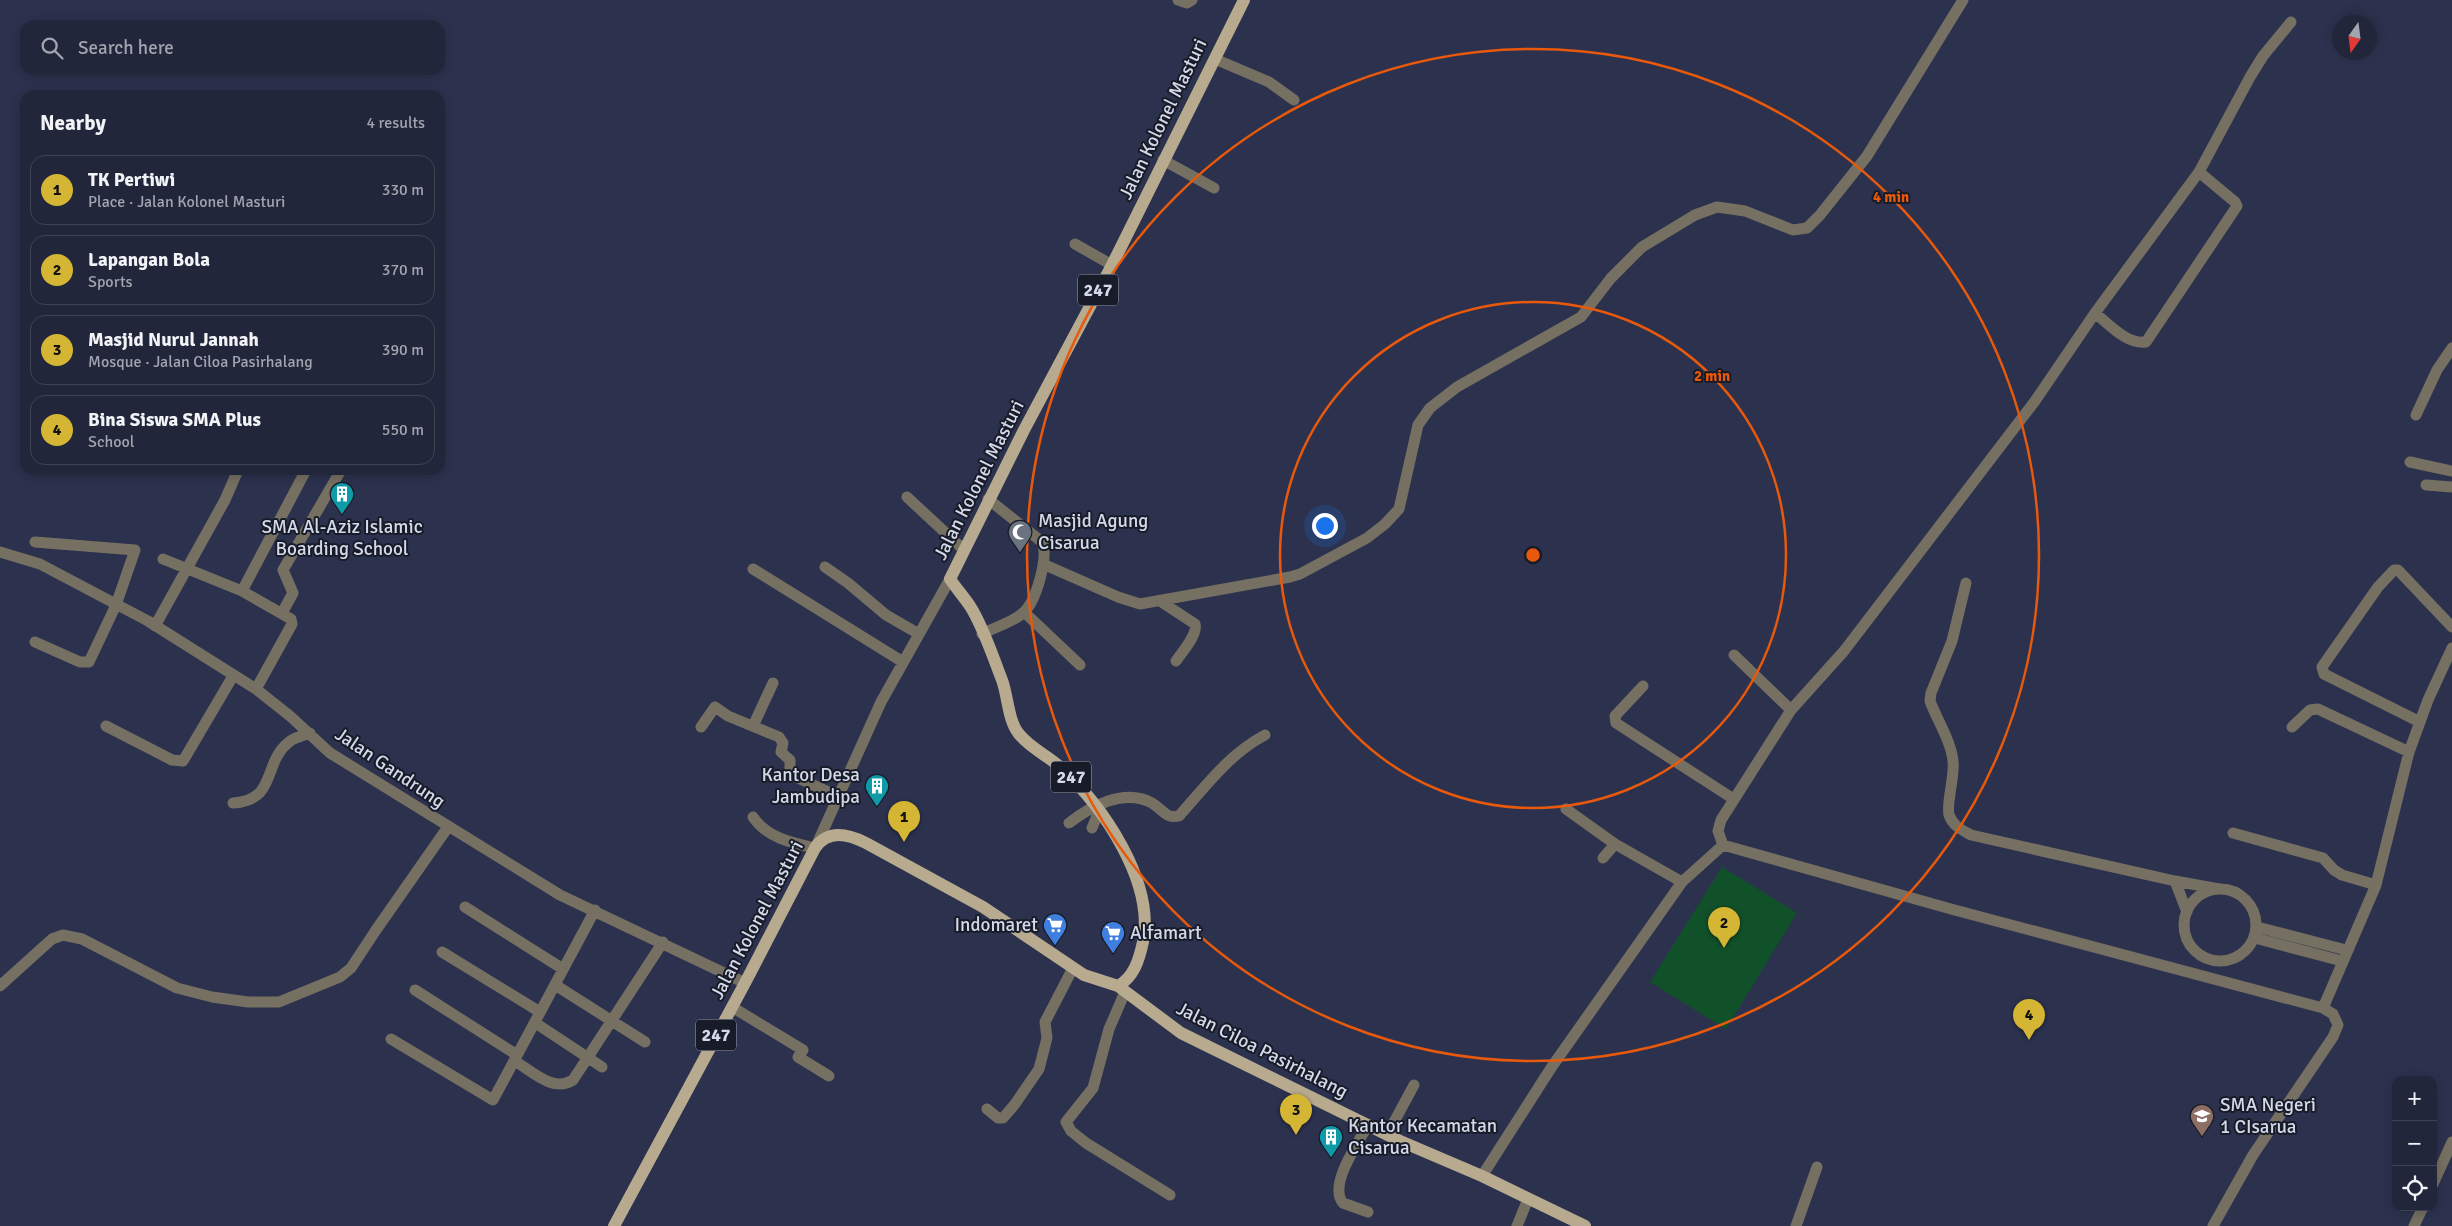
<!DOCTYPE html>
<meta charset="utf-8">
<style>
body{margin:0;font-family:Signika,sans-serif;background:#2d3245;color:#f1f3f6}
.controls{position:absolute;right:15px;bottom:15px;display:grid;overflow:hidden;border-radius:10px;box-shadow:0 2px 12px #0003}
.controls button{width:45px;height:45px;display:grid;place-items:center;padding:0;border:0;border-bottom:1px solid #3e4354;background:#21263a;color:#f1f3f6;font:25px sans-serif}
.compass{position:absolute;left:2332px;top:15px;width:45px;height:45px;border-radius:50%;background:#21263a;box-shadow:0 2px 12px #0003;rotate:194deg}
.you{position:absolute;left:1324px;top:525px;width:18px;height:18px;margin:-12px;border:4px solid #fff;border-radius:50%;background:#1a73e8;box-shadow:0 0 0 8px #1a73e833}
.badge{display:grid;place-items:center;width:32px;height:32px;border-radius:50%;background:#d5b534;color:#111;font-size:16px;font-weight:700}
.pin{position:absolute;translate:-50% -41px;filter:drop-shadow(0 1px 2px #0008)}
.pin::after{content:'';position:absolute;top:26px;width:18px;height:15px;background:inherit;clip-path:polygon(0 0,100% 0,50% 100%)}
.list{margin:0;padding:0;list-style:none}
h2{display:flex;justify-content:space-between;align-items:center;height:65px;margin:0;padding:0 20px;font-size:21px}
h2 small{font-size:16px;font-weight:400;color:#a2a5af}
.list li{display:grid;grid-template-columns:32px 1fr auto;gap:15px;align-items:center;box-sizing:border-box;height:70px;margin:0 10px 10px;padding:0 10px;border:1px solid #3e4354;border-radius:15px}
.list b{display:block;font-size:19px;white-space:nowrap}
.list p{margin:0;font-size:16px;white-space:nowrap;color:#a2a5af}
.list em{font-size:16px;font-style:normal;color:#a2a5af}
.icon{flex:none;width:28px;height:28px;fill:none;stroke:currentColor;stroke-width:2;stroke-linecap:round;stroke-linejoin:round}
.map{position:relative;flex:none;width:2452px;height:1226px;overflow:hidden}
.search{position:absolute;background:#21263a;box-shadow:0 2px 12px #0003;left:20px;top:20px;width:425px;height:55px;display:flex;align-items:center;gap:12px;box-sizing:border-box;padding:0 18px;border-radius:15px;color:#a2a5af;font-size:19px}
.panel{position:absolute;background:#21263a;box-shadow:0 2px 12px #0003;left:20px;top:90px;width:425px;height:385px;border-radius:15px}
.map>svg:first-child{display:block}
.park{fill:#11512a}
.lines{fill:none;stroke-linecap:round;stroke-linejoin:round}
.minor{stroke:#767062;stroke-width:11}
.major{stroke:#b7aa8e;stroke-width:12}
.ring{fill:none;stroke:#e8590c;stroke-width:2.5}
.labels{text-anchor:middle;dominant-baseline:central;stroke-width:4;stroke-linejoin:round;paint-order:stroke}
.shield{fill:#181b28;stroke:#9ca0b0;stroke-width:1}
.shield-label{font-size:18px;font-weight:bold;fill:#d4d9ea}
.street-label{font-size:19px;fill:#d4d9ea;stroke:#181b28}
.poi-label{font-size:19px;fill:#d4d9ea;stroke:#181b28;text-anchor:start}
.centre{fill:#e8590c;stroke:#181b28;stroke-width:2.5}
.ring-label{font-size:15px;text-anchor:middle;font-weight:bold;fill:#e8590c;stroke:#181b28;stroke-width:4;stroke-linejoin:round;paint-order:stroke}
</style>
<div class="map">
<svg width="2452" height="1226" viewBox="0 0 2452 1226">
<rect width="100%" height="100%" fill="#2c324e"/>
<path class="park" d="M 1722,867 L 1797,913 L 1726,1029 L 1650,982 Z"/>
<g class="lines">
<path class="minor" d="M 1178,0 L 1187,3 L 1192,0
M 1215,59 L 1269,82 L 1294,100
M 1163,160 L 1214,188
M 1075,244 L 1112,265
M 2095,313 C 2109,324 2127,345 2146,342 L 2237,206 L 2235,202 L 2199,172
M 2416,415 L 2437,370 L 2452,348
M 2410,462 L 2452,471
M 2426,485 L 2452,487
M 907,497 L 964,550
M 35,542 L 135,550 L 116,605 L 89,662 L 80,662 L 35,642
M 0,552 L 40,564 L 148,621 L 256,689 L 290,716 L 330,753 L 560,895 L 745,983
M 163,559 L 242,591 L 291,619 L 292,624 L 256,689
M 1043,564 L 1118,597 L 1140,604 L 1290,577 L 1300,574 L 1367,538 L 1385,524 L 1399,509 L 1418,425 L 1430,408 L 1457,387 L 1581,317 L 1611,278 L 1642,247 L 1695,215 L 1717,207 L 1745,211 L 1793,230 L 1807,228 L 1820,215 L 1867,156 L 1963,0
M 825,567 L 848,583 L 886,615 L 919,634
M 753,569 L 903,662
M 1966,583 L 1952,641 L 1931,693 L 1930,701 C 1937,720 1951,741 1953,761 C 1955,776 1946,804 1949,815 C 1953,826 1962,830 1971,835 L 2175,881 L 2219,889
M 242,591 L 306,470
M 1160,601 L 1195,624 C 1198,635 1182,652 1176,661
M 1024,612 L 1080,665
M 282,613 L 293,593 L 283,570 L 341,470
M 155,626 L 225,500 L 238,470
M 982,634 C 995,627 1014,622 1024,612 C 1036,601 1049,557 1042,542 L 988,499
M 1734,655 L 1791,710
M 1643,686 L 1615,716 L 1616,723 L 1732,798
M 2420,722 L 2324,674 L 2322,667 L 2378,587 L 2394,570 L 2398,570 L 2452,627
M 106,726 L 172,760 L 183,761 L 233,676
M 753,726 L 773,683
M 701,727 L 715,707 L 728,716 L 779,737 L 783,743 L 781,752 L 790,760 L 790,770 L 794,776 L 839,797
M 2292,727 L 2310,710 L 2318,709 L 2409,752
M 233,803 C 278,800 262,763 289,742 C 295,737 303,736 310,733
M 1566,809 L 1615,844
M 753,817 C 767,838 792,843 815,848
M 1069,823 C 1091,806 1124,788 1152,803 C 1162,809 1166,819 1179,816 C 1206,786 1229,754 1265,735
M 1092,828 L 1099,811
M 2233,833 L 2323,858 L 2334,870 L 2342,875 L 2376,885
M 817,844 L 881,702 L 950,579
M 1603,858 L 1615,844 L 1682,882
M 2175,881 L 2187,912
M2184 925a36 36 0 1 1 72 0a36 36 0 1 1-72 0Z
M 465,907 L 563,969
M 2257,927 L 2346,950
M 2255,938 L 2342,961
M 442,952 L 540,1012
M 0,986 L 52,939 L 63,935 L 82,939 L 177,988 L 212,997 L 248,1002 L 279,1002 L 340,977 L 351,968 L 376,930 L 448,827
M 560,988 L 645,1042
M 415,990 L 517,1055
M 1125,992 L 1109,1029 L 1093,1088 L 1066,1122 L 1071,1131 L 1086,1143 L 1170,1195
M 732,1007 L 803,1050 L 798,1057 L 829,1076
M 2323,1008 L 2376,885 L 2409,752 L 2428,700 L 2452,648
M 540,1026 L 602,1067
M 391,1039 L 493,1100 L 595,910
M 518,1063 C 535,1074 554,1092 573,1080 L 663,942
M 987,1109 L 998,1118 L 1003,1118 L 1015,1104 L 1039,1069 L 1047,1038 L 1045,1022 L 1073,968
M 1387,1135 L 1414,1085
M 1482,1176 L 1551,1068 L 1682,882 L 1723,845
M 2433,1184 L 2452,1142
M 1368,1212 L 1343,1203 C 1328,1185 1358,1143 1368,1125
M 1517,1226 L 1528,1199
M 1796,1226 L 1817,1167
M 2213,1226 L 2253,1155 L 2333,1037 L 2338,1025 L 2333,1014 L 2323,1008 L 1951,909 L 1723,845 L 1718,831 L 1721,820 L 1791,710 L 1844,651 L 2035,401 L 2095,313 L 2199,172 L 2250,77 L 2263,56 L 2291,22
M 2414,1226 L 2423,1207"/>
<path class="major" d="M 1118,986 C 1134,977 1139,960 1143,942 C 1155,882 1103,806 1060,767 C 1047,755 1030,748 1019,734 C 1008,721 1008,696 1002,680 C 993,657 983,626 970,606 C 964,597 956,588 950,579 L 1024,430 L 1112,265 L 1244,0
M 614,1226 L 745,983 L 815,848 C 828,829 848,834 866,843 L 983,907 L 1084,975 L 1118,986 L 1181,1033 L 1400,1141 L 1482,1176 L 1585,1226"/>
</g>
<g class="ring">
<circle cx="1533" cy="555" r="253"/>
<circle cx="1533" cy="555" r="506"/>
</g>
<defs>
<g id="building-pin" transform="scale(1.25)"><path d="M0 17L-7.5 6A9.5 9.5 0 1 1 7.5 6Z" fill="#0f9aa8" stroke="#181b28"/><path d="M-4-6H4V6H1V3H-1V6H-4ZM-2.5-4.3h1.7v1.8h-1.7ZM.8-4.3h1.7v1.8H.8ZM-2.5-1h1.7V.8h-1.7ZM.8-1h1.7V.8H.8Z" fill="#fff"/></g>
<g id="mosque-pin" transform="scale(1.25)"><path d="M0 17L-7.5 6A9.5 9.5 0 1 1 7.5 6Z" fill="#6b7280" stroke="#181b28"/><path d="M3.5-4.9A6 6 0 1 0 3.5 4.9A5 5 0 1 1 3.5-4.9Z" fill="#fff"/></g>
<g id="supermarket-pin" transform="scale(1.25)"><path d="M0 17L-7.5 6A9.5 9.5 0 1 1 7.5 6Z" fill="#3f7fe0" stroke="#181b28"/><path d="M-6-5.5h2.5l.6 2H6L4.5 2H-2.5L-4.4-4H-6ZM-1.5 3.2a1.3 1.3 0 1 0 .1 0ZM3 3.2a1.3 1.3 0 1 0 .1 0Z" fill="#fff"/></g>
<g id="school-pin" transform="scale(1.25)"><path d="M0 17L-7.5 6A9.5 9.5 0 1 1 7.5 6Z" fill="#8d6e63" stroke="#181b28"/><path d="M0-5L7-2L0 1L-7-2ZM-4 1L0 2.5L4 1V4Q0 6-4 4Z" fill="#fff"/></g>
</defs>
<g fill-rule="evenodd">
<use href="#building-pin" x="342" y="494"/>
<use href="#mosque-pin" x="1020" y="532"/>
<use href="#building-pin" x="877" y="786"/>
<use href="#supermarket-pin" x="1055" y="925"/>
<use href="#supermarket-pin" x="1113" y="933"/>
<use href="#school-pin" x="2202" y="1116"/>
<use href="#building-pin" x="1331" y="1137"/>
</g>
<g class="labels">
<g class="shield">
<rect x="1078" y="274.5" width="40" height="31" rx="4"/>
<rect x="1051" y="761.5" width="40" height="31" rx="4"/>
<rect x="696" y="1019.5" width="40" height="31" rx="4"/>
</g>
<g class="shield-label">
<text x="1098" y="290">247</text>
<text x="1071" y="777">247</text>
<text x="716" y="1035">247</text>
</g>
<g class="street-label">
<text transform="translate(1163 119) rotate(-64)">Jalan Kolonel Masturi</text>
<text transform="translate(979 480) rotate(-63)">Jalan Kolonel Masturi</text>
<text transform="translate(390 768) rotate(34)">Jalan Gandrung</text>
<text transform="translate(757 920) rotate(-62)">Jalan Kolonel Masturi</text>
<text transform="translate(1262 1050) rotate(27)">Jalan Ciloa Pasirhalang</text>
</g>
<g class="poi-label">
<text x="1038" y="521">Masjid Agung<tspan x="1038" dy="22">Cisarua</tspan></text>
<text x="342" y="527" text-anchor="middle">SMA Al-Aziz Islamic<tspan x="342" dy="22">Boarding School</tspan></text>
<text x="860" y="775" text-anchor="end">Kantor Desa<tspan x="860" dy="22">Jambudipa</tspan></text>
<text x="1038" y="925" text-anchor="end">Indomaret</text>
<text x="1130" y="933">Alfamart</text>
<text x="2220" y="1105">SMA Negeri<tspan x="2220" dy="22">1 CIsarua</tspan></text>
<text x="1348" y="1126">Kantor Kecamatan<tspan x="1348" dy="22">Cisarua</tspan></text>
</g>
</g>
<circle cx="1533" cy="555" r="8" class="centre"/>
<g class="ring-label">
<text x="1891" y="202">4 min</text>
<text x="1712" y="381">2 min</text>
</g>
</svg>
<div class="controls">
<button>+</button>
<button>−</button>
<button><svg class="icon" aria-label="locate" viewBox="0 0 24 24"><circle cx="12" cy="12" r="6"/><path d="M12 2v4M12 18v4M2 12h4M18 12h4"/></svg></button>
</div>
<svg class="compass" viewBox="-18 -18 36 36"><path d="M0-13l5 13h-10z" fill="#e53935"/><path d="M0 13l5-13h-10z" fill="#a2a5af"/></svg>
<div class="you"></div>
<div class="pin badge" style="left:904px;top:842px">1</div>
<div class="pin badge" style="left:1724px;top:948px">2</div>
<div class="pin badge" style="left:1296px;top:1135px">3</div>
<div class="pin badge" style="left:2029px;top:1040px">4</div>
<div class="search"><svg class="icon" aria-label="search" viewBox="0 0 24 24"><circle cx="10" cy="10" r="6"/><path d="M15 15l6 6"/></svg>Search here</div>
<section class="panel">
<h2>Nearby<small>4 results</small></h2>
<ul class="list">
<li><span class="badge">1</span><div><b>TK Pertiwi</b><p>Place · Jalan Kolonel Masturi</p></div><em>330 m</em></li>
<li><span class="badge">2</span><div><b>Lapangan Bola</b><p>Sports</p></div><em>370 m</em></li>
<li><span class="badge">3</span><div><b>Masjid Nurul Jannah</b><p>Mosque · Jalan Ciloa Pasirhalang</p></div><em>390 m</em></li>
<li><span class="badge">4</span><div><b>Bina Siswa SMA Plus</b><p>School</p></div><em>550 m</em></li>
</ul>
</section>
</div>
